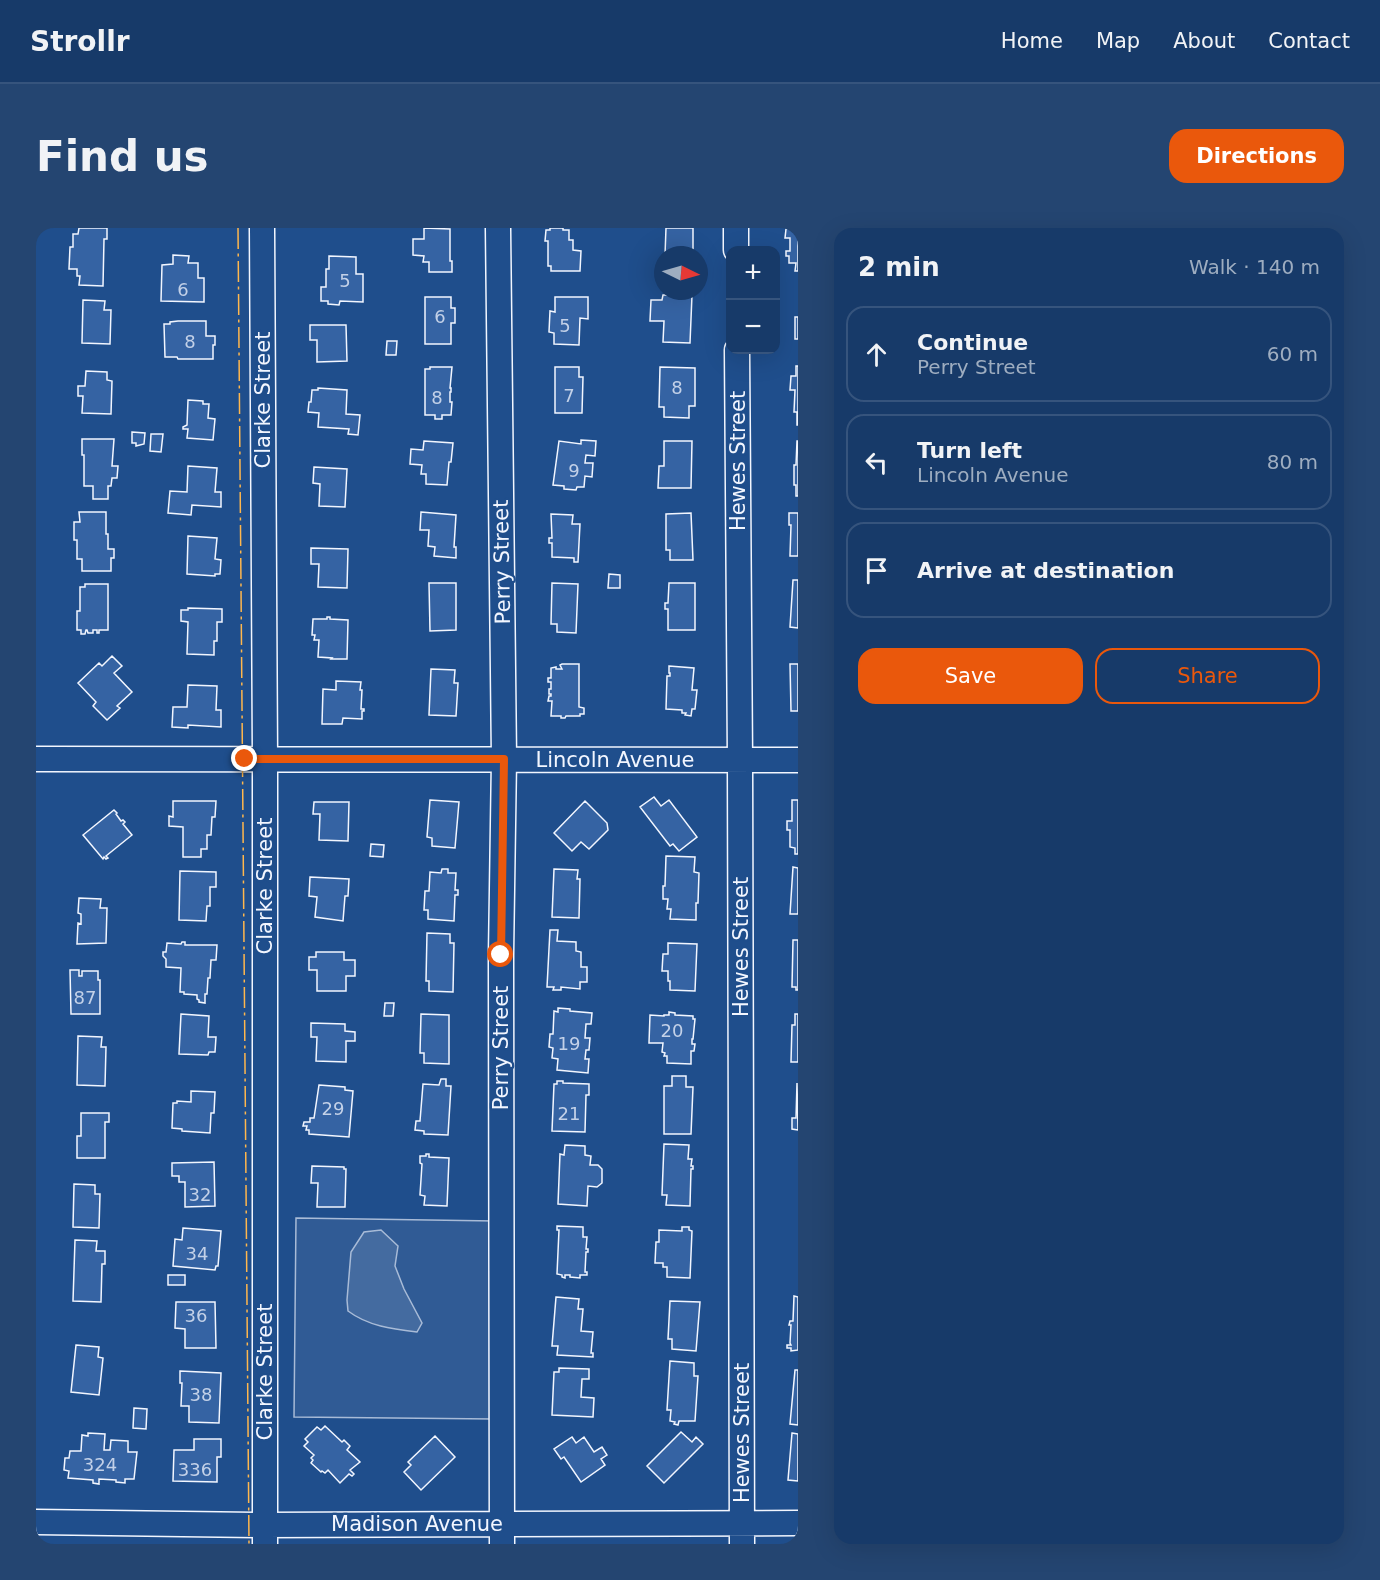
<!DOCTYPE html>
<meta charset="utf-8">
<style>
body{margin:0;font-family:"DejaVu Sans",sans-serif;background:#244571;color:#f1f3f6}
.controls{position:absolute;right:18px;top:18px;display:grid;overflow:hidden;border-radius:12px;box-shadow:0 6px 24px #0002}
.controls button{width:54px;height:54px;display:grid;place-items:center;padding:0;border:0;border-bottom:2px solid #36547d;background:#173a69;color:#f1f3f6;font:30px sans-serif}
.compass{position:absolute;left:618px;top:18px;width:54px;height:54px;border-radius:50%;background:#173a69;box-shadow:0 6px 24px #0002;rotate:95deg}
.stop{position:absolute;width:18px;height:18px;margin:-14px;border:4px solid #ea580c;border-radius:50%;background:#fff}
.stop.end{background:#ea580c;border-color:#fff;box-shadow:0 2px 6px #0008}
.list{margin:0;padding:0;list-style:none}
h2{display:flex;justify-content:space-between;align-items:center;height:78px;margin:0;padding:0 24px;font-size:26px}
h2 small{font-size:20px;font-weight:400;color:#9eadc0}
.list li{display:grid;grid-template-columns:39px 1fr auto;gap:18px;align-items:center;box-sizing:border-box;height:96px;margin:0 12px 12px;padding:0 12px;border:2px solid #36547d;border-radius:18px}
.list b{display:block;font-size:22px;white-space:nowrap}
.list p{margin:0;font-size:20px;white-space:nowrap;color:#9eadc0}
.list em{font-size:20px;font-style:normal;color:#9eadc0}
.actions{display:flex;gap:12px;padding:18px 24px}
.actions a{flex:1;padding:14px 0;border:2px solid #ea580c;border-radius:18px;text-align:center;font-size:21px;color:#ea580c}
.actions .main{background:#ea580c;color:#fff}
.icon{flex:none;width:33px;height:33px;fill:none;stroke:currentColor;stroke-width:2;stroke-linecap:round;stroke-linejoin:round}
.map{position:relative;flex:none;width:762px;height:1316px;overflow:hidden;border-radius:18px}
header{display:flex;align-items:center;gap:36px;box-sizing:border-box;height:84px;padding:0 30px;background:#173a69;border-bottom:2px solid #36547d}
header strong{font-size:28px}
nav{display:flex;gap:33px;margin-inline-start:auto;font-size:21px}
.intro{display:flex;align-items:center;justify-content:space-between;box-sizing:border-box;height:144px;padding:0 36px}
h1{margin:0;font-size:42px}
.button{padding:15px 27px;border-radius:18px;background:#ea580c;color:#fff;font-size:21px;font-weight:700}
main{display:flex;gap:36px;padding:0 36px}
aside{flex:1;background:#173a69;border-radius:18px;box-shadow:0 6px 24px #0002}
.map>svg:first-child{display:block}
.green{fill:#305b95;stroke:#a8bbd7;stroke-width:1.5}
.water{fill:#446ba0;stroke:#a8bbd7;stroke-width:1.5}
.building{fill:#3563a3;stroke:#f2f6ff;stroke-width:1.5}
.lines{fill:none;stroke-linecap:round;stroke-linejoin:round}
.minor-casing{stroke:#f2f6ff;stroke-width:27}
.minor{stroke:#1f4e8c;stroke-width:24}
.power{stroke:#ffb74d;stroke-width:1.5;stroke-dasharray:21 4.5 3 4.5;stroke-linecap:butt}
.route{stroke:#ea580c;stroke-width:8}
.labels{text-anchor:middle;dominant-baseline:central;stroke-width:4.5;stroke-linejoin:round;paint-order:stroke}
.number-label{font-size:18px;fill:#c3d1e8}
.street-label{font-size:21px;fill:#f2f6ff;stroke:#1f4e8c}
</style>
<header>
<strong>Strollr</strong>
<nav><a>Home</a><a>Map</a><a>About</a><a>Contact</a></nav>
</header>
<div class="intro"><h1>Find us</h1><a class="button">Directions</a></div>
<main>
<div class="map">
<svg width="762" height="1316" viewBox="0 0 762 1316">
<rect width="100%" height="100%" fill="#1f4e8c"/>
<path class="green" d="M 260,990 L 459,993 L 457,1191 L 258,1189 Z"/>
<path class="water" d="M 345,1002 L 362,1018 L 359,1038 L 368,1061 L 386,1095 L 381,1104 C 356,1101 332,1098 312,1083 L 311,1072 L 315,1024 L 328,1004 Z"/>
<path class="building" d="M 43,0 L 71,0 L 71,11 L 68,11 L 67,58 L 43,57 L 44,48 L 41,48 L 41,41 L 33,41 L 34,19 L 37,19 L 37,6 L 42,6 Z
M 388,0 L 414,1 L 414,33 L 416,33 L 416,44 L 393,44 L 393,34 L 387,34 L 388,28 L 377,27 L 377,11 L 388,11 Z
M 514,0 L 527,0 L 527,2 L 533,2 L 533,12 L 537,12 L 537,22 L 545,23 L 544,43 L 515,43 L 515,38 L 512,38 L 512,13 L 509,13 L 510,2 L 514,2 Z
M 630,0 L 657,0 L 657,27 L 629,27 Z
M 752,0 L 762,0 L 762,43 L 759,43 L 760,35 L 753,35 L 753,28 L 750,28 L 750,23 L 754,23 L 754,10 L 749,10 L 750,1 Z
M 137,27 L 153,28 L 152,35 L 162,35 L 162,50 L 168,50 L 168,74 L 125,73 L 126,37 L 137,36 Z
M 293,28 L 320,29 L 320,46 L 327,46 L 327,74 L 304,73 L 303,77 L 292,76 L 292,73 L 285,73 L 285,59 L 290,59 L 290,41 L 293,41 Z
M 627,67 L 656,67 L 654,115 L 627,114 L 628,93 L 614,93 L 615,72 L 626,72 Z
M 389,69 L 415,69 L 415,80 L 419,80 L 419,95 L 415,95 L 415,116 L 389,116 Z
M 519,69 L 552,69 L 552,91 L 544,90 L 543,117 L 518,116 L 518,105 L 513,104 L 514,83 L 519,84 Z
M 47,72 L 69,73 L 68,82 L 75,82 L 74,116 L 46,115 Z
M 759,89 L 762,89 L 762,111 L 759,111 Z
M 142,93 L 170,93 L 170,108 L 179,108 L 179,117 L 177,117 L 177,131 L 142,131 L 141,129 L 129,129 L 128,96 L 134,96 L 134,94 Z
M 274,97 L 310,97 L 311,133 L 281,134 L 281,112 L 274,112 Z
M 351,113 L 361,113 L 360,127 L 350,127 Z
M 760,138 L 762,138 L 762,197 L 761,197 L 761,184 L 758,184 L 759,162 L 754,162 L 755,148 L 760,148 Z
M 394,139 L 416,139 L 414,160 L 415,160 L 415,164 L 414,164 L 414,174 L 416,174 L 415,187 L 406,187 L 406,191 L 399,191 L 399,187 L 389,187 L 389,141 L 394,141 Z
M 519,139 L 543,139 L 543,149 L 547,149 L 546,185 L 519,185 Z
M 624,139 L 659,140 L 659,178 L 653,178 L 653,190 L 628,189 L 628,179 L 623,179 Z
M 50,143 L 71,144 L 71,152 L 76,153 L 75,186 L 46,185 L 47,168 L 42,168 L 42,158 L 49,158 Z
M 282,160 L 311,162 L 310,186 L 324,187 L 322,207 L 312,206 L 313,201 L 282,199 L 283,185 L 272,184 L 273,174 L 275,174 L 276,162 L 282,162 Z
M 152,172 L 167,173 L 167,176 L 173,176 L 172,190 L 179,191 L 177,212 L 151,210 L 152,201 L 147,201 L 147,199 L 151,197 Z
M 96,204 L 109,205 L 108,216 L 100,218 L 100,215 L 96,215 Z
M 115,206 L 127,206 L 125,224 L 114,223 Z
M 46,211 L 78,211 L 76,238 L 82,238 L 81,250 L 76,250 L 75,258 L 72,258 L 72,271 L 57,271 L 57,258 L 48,258 L 48,227 L 46,227 Z
M 545,212 L 560,213 L 559,228 L 550,227 L 549,235 L 557,235 L 556,249 L 549,248 L 548,259 L 541,259 L 540,262 L 528,261 L 528,258 L 517,257 L 523,213 L 545,216 Z
M 388,213 L 417,215 L 415,234 L 413,234 L 411,257 L 390,256 L 390,246 L 385,246 L 386,237 L 374,236 L 375,221 L 387,222 Z
M 628,213 L 656,213 L 655,260 L 622,260 L 623,238 L 628,238 Z
M 761,213 L 762,213 L 762,268 L 760,268 L 760,257 L 758,257 L 758,237 L 760,237 Z
M 152,238 L 181,240 L 179,264 L 185,264 L 185,279 L 156,277 L 155,287 L 132,285 L 134,263 L 151,264 Z
M 278,239 L 311,241 L 309,279 L 283,278 L 284,256 L 277,255 Z
M 43,284 L 70,284 L 70,306 L 72,306 L 72,321 L 78,321 L 78,330 L 75,330 L 75,343 L 46,343 L 46,331 L 41,331 L 41,312 L 38,312 L 38,294 L 44,294 Z
M 385,284 L 420,287 L 418,319 L 420,319 L 420,330 L 398,328 L 399,319 L 392,318 L 393,302 L 384,302 Z
M 655,285 L 657,332 L 634,332 L 634,322 L 630,322 L 630,286 Z
M 753,285 L 762,285 L 762,328 L 754,328 L 755,297 L 753,297 Z
M 515,286 L 537,287 L 536,296 L 544,296 L 542,334 L 538,334 L 538,330 L 516,329 L 516,315 L 513,315 L 513,310 L 516,310 Z
M 152,308 L 181,310 L 179,331 L 185,332 L 184,346 L 179,346 L 179,348 L 151,346 Z
M 275,320 L 312,321 L 311,360 L 282,359 L 283,336 L 275,336 Z
M 573,346 L 584,347 L 584,360 L 572,360 Z
M 757,352 L 762,352 L 762,400 L 754,399 Z
M 393,355 L 420,355 L 420,402 L 394,403 Z
M 516,355 L 542,356 L 540,405 L 521,404 L 521,396 L 515,396 Z
M 633,355 L 659,355 L 659,402 L 632,402 L 632,381 L 629,381 L 629,375 L 632,375 Z
M 49,356 L 72,356 L 72,402 L 63,402 L 63,405 L 61,405 L 61,402 L 57,402 L 57,405 L 52,405 L 51,402 L 50,402 L 49,406 L 45,406 L 45,402 L 41,402 L 41,383 L 44,383 L 44,359 L 49,359 Z
M 152,380 L 186,381 L 186,394 L 181,394 L 181,413 L 178,413 L 178,427 L 151,426 L 152,394 L 145,393 L 145,382 L 152,382 Z
M 291,389 L 294,389 L 294,391 L 312,392 L 311,431 L 295,431 L 296,430 L 282,429 L 283,412 L 278,412 L 279,407 L 276,407 L 277,391 L 291,391 Z
M 76,428 L 86,438 L 78,445 L 96,464 L 81,478 L 84,480 L 71,492 L 57,478 L 60,474 L 42,455 L 63,435 L 66,438 Z
M 526,436 L 543,436 L 543,479 L 548,480 L 548,486 L 544,486 L 544,488 L 530,488 L 529,490 L 525,490 L 525,488 L 515,488 L 516,473 L 512,473 L 513,468 L 515,468 L 515,466 L 513,466 L 513,461 L 515,461 L 515,454 L 512,454 L 512,450 L 515,450 L 515,440 L 520,439 L 520,441 L 526,441 L 524,437 Z
M 754,436 L 762,436 L 762,483 L 755,483 Z
M 633,438 L 658,440 L 656,462 L 661,462 L 659,481 L 656,481 L 655,488 L 649,487 L 650,485 L 646,485 L 646,482 L 630,481 L 631,448 L 634,448 L 634,445 L 633,445 Z
M 395,441 L 419,442 L 418,455 L 422,455 L 420,488 L 393,487 Z
M 300,453 L 325,454 L 324,462 L 326,462 L 325,481 L 328,481 L 328,483 L 326,483 L 326,491 L 307,490 L 306,496 L 286,496 L 287,461 L 300,462 Z
M 152,457 L 181,458 L 180,482 L 185,482 L 185,499 L 152,497 L 152,500 L 136,499 L 137,479 L 151,479 Z
M 618,569 L 625,578 L 633,572 L 661,609 L 643,623 L 637,616 L 634,618 L 604,579 Z
M 394,572 L 423,574 L 419,620 L 396,618 L 396,610 L 391,609 Z
M 756,572 L 762,572 L 762,626 L 759,626 L 759,620 L 754,619 L 754,602 L 751,602 L 751,593 L 756,593 Z
M 137,573 L 180,573 L 179,589 L 176,589 L 175,607 L 171,607 L 171,621 L 165,621 L 165,629 L 147,629 L 147,599 L 133,598 L 133,588 L 137,589 Z
M 549,573 L 571,595 L 572,602 L 553,621 L 545,614 L 536,623 L 518,605 Z
M 278,574 L 313,574 L 312,613 L 283,612 L 284,586 L 277,586 Z
M 78,582 L 81,585 L 80,586 L 85,593 L 87,592 L 89,594 L 87,596 L 96,607 L 70,628 L 72,630 L 70,631 L 68,629 L 67,631 L 47,607 Z
M 335,616 L 348,617 L 347,629 L 334,628 Z
M 630,628 L 659,629 L 658,644 L 663,645 L 662,675 L 660,675 L 660,692 L 634,691 L 635,681 L 631,681 L 632,671 L 627,671 L 627,658 L 629,658 Z
M 757,639 L 762,640 L 762,686 L 754,686 Z
M 406,641 L 412,641 L 412,645 L 420,645 L 419,662 L 422,662 L 422,667 L 419,667 L 418,693 L 392,691 L 392,682 L 388,682 L 389,663 L 393,663 L 394,644 L 405,645 Z
M 518,641 L 542,642 L 541,651 L 544,651 L 543,690 L 516,689 Z
M 144,643 L 180,644 L 180,659 L 174,659 L 174,678 L 171,678 L 170,693 L 143,692 Z
M 274,649 L 313,651 L 312,668 L 309,668 L 307,693 L 279,689 L 281,669 L 273,668 Z
M 43,670 L 65,671 L 64,680 L 71,680 L 70,715 L 41,716 L 42,695 L 45,696 L 45,686 L 42,685 Z
M 514,702 L 522,702 L 521,713 L 540,714 L 540,723 L 545,724 L 545,739 L 551,739 L 551,754 L 544,754 L 544,761 L 525,759 L 525,762 L 517,762 L 518,759 L 511,759 Z
M 391,705 L 414,706 L 414,715 L 418,715 L 417,764 L 393,763 L 393,753 L 390,753 Z
M 757,712 L 762,712 L 762,762 L 760,762 L 760,759 L 756,759 Z
M 146,714 L 149,714 L 149,717 L 181,717 L 180,732 L 175,732 L 174,750 L 172,750 L 171,766 L 169,766 L 169,775 L 163,774 L 163,772 L 161,771 L 161,767 L 148,766 L 148,764 L 144,764 L 145,740 L 130,739 L 130,731 L 127,728 L 127,724 L 130,724 L 131,715 L 145,716 Z
M 632,715 L 661,716 L 659,763 L 634,762 L 634,753 L 632,753 L 632,743 L 626,743 L 627,726 L 632,726 Z
M 280,724 L 308,724 L 308,732 L 319,732 L 319,748 L 310,748 L 310,763 L 281,763 L 281,742 L 273,742 L 273,729 L 280,729 Z
M 34,742 L 43,742 L 43,748 L 46,748 L 46,743 L 62,743 L 62,752 L 64,752 L 64,786 L 35,786 Z
M 349,775 L 358,775 L 357,788 L 348,788 Z
M 522,780 L 534,781 L 534,783 L 556,785 L 555,796 L 550,796 L 549,810 L 554,810 L 553,822 L 550,822 L 549,831 L 553,831 L 552,845 L 521,842 L 522,831 L 516,830 L 517,820 L 513,819 L 514,806 L 517,806 L 518,783 L 522,784 Z
M 633,784 L 639,785 L 639,787 L 657,788 L 657,791 L 659,791 L 657,811 L 656,811 L 656,816 L 659,816 L 658,823 L 655,823 L 655,836 L 631,835 L 631,828 L 628,828 L 629,825 L 626,824 L 627,815 L 613,815 L 614,787 L 628,788 L 628,787 L 633,787 Z
M 145,786 L 173,788 L 172,809 L 180,809 L 179,824 L 173,824 L 172,827 L 143,826 Z
M 385,786 L 413,787 L 413,836 L 388,835 L 388,825 L 384,825 Z
M 759,786 L 762,786 L 762,834 L 755,834 L 756,797 L 759,797 Z
M 275,795 L 309,796 L 309,803 L 319,804 L 319,813 L 310,813 L 310,834 L 280,833 L 281,809 L 275,809 Z
M 42,808 L 66,809 L 65,819 L 70,819 L 69,858 L 41,857 Z
M 636,848 L 650,848 L 650,859 L 657,859 L 655,906 L 628,906 L 628,858 L 636,858 Z
M 405,851 L 410,851 L 410,858 L 415,858 L 412,907 L 388,906 L 388,903 L 379,902 L 380,893 L 384,893 L 387,856 L 403,857 Z
M 521,853 L 527,853 L 527,855 L 553,856 L 553,867 L 550,867 L 549,904 L 516,903 L 518,856 L 521,856 Z
M 761,855 L 762,902 L 756,901 L 756,890 L 760,890 Z
M 283,857 L 309,859 L 309,862 L 317,863 L 313,909 L 273,906 L 273,902 L 270,902 L 271,898 L 267,898 L 268,894 L 274,894 L 274,890 L 278,890 Z
M 155,863 L 179,864 L 178,885 L 175,885 L 174,905 L 146,903 L 146,901 L 136,900 L 137,875 L 141,875 L 141,873 L 155,874 Z
M 45,885 L 73,885 L 73,894 L 69,894 L 69,930 L 41,930 L 41,908 L 45,908 Z
M 628,916 L 653,917 L 652,931 L 656,931 L 655,938 L 657,938 L 657,941 L 655,941 L 654,978 L 630,977 L 631,967 L 626,967 Z
M 529,917 L 549,918 L 549,927 L 555,928 L 554,937 L 562,937 L 566,941 L 566,955 L 561,959 L 552,958 L 551,978 L 522,976 L 524,926 L 528,927 Z
M 390,926 L 393,926 L 393,929 L 413,930 L 411,978 L 388,977 L 389,968 L 384,967 L 386,936 L 384,935 L 384,928 L 390,928 Z
M 178,934 L 179,978 L 149,979 L 149,954 L 143,954 L 143,948 L 136,948 L 136,935 Z
M 276,938 L 308,939 L 308,941 L 310,941 L 309,979 L 281,979 L 282,955 L 275,955 Z
M 38,956 L 59,957 L 59,966 L 64,966 L 63,1000 L 37,999 Z
M 521,998 L 547,999 L 547,1009 L 551,1009 L 550,1021 L 552,1021 L 552,1024 L 550,1024 L 549,1044 L 551,1044 L 551,1047 L 544,1047 L 544,1050 L 534,1049 L 534,1047 L 529,1047 L 529,1050 L 526,1049 L 526,1047 L 521,1046 L 523,1002 L 521,1002 Z
M 646,999 L 653,999 L 653,1002 L 656,1003 L 654,1050 L 631,1049 L 631,1039 L 627,1039 L 627,1035 L 619,1035 L 620,1014 L 623,1014 L 623,1002 L 646,1003 Z
M 147,1000 L 185,1003 L 182,1038 L 180,1038 L 179,1042 L 137,1038 L 139,1011 L 146,1012 Z
M 39,1012 L 61,1013 L 60,1023 L 69,1023 L 69,1036 L 66,1036 L 65,1074 L 37,1073 Z
M 132,1047 L 149,1047 L 149,1057 L 132,1057 Z
M 758,1068 L 762,1069 L 762,1122 L 755,1123 L 755,1120 L 751,1120 L 751,1117 L 755,1117 L 754,1115 L 755,1097 L 753,1097 L 754,1093 L 757,1093 Z
M 520,1069 L 543,1071 L 542,1081 L 547,1081 L 545,1103 L 557,1104 L 555,1125 L 557,1125 L 557,1129 L 521,1127 L 522,1118 L 516,1118 Z
M 634,1073 L 664,1074 L 660,1123 L 636,1121 L 636,1111 L 632,1111 Z
M 140,1074 L 179,1074 L 180,1120 L 149,1120 L 149,1101 L 139,1100 Z
M 40,1117 L 63,1119 L 62,1129 L 67,1130 L 63,1167 L 35,1164 Z
M 634,1133 L 658,1135 L 658,1148 L 662,1148 L 659,1193 L 643,1193 L 642,1197 L 638,1196 L 639,1194 L 634,1193 L 635,1182 L 631,1182 Z
M 523,1140 L 553,1141 L 553,1151 L 546,1151 L 545,1169 L 558,1170 L 557,1189 L 516,1187 L 518,1144 L 523,1144 Z
M 759,1142 L 762,1142 L 762,1197 L 754,1196 Z
M 144,1143 L 185,1145 L 183,1195 L 153,1194 L 153,1178 L 145,1178 L 146,1155 L 144,1155 Z
M 98,1180 L 111,1181 L 110,1201 L 97,1200 Z
M 289,1198 L 306,1214 L 308,1212 L 314,1218 L 311,1222 L 324,1234 L 314,1242 L 318,1246 L 316,1248 L 313,1246 L 304,1255 L 292,1242 L 289,1245 L 286,1243 L 285,1244 L 275,1235 L 277,1232 L 275,1230 L 278,1227 L 268,1218 L 272,1214 L 269,1211 L 281,1199 L 285,1202 Z
M 645,1204 L 656,1214 L 660,1209 L 667,1216 L 628,1255 L 611,1238 Z
M 52,1205 L 69,1206 L 68,1222 L 74,1222 L 75,1212 L 92,1213 L 92,1224 L 101,1224 L 98,1251 L 89,1251 L 89,1255 L 80,1254 L 80,1252 L 63,1251 L 63,1256 L 57,1255 L 57,1252 L 32,1250 L 33,1243 L 28,1242 L 29,1230 L 33,1230 L 34,1223 L 45,1223 L 46,1207 L 52,1208 Z
M 756,1205 L 762,1206 L 762,1253 L 752,1252 Z
M 399,1208 L 419,1229 L 385,1262 L 368,1244 L 375,1237 L 372,1234 Z
M 536,1209 L 540,1215 L 548,1209 L 558,1224 L 566,1219 L 571,1227 L 565,1231 L 569,1237 L 545,1254 L 528,1229 L 525,1231 L 518,1221 Z
M 158,1211 L 185,1211 L 185,1229 L 181,1229 L 181,1254 L 137,1253 L 138,1222 L 158,1222 Z"/>
<g class="lines">
<g class="minor-casing">
<path id="minor" d="M 226,0 L 229,531 L 229,1316
M 462,0 L 468,531 L 465,727 L 466,1316
M 700,0 L 700,22
M 701,122 L 704,532 L 706,1316
M 0,531 L 762,532
M 0,1294 L 229,1297 L 762,1295"/>
</g>
<use href="#minor" class="minor"/>
<path class="power" d="M 202,0 L 213,1316"/>
</g>
<g class="lines">
<path class="route" d="M 209,531 L 468,531 L 465,727"/>
</g>
<g class="labels">
<g class="number-label">
<text x="309" y="52">5</text>
<text x="147" y="61">6</text>
<text x="404" y="88">6</text>
<text x="529" y="97">5</text>
<text x="154" y="113">8</text>
<text x="641" y="159">8</text>
<text x="533" y="167">7</text>
<text x="401" y="169">8</text>
<text x="538" y="242">9</text>
<text x="49" y="769">87</text>
<text x="636" y="802">20</text>
<text x="533" y="815">19</text>
<text x="297" y="880">29</text>
<text x="533" y="885">21</text>
<text x="164" y="966">32</text>
<text x="161" y="1025">34</text>
<text x="160" y="1087">36</text>
<text x="165" y="1166">38</text>
<text x="64" y="1236">324</text>
<text x="159" y="1241">336</text>
</g>
<g class="street-label">
<text transform="translate(227 172) rotate(-90)">Clarke Street</text>
<text transform="translate(702 233) rotate(-90)">Hewes Street</text>
<text transform="translate(466 334) rotate(-91)">Perry Street</text>
<text x="579" y="532">Lincoln Avenue</text>
<text transform="translate(229 658) rotate(-90)">Clarke Street</text>
<text transform="translate(705 719) rotate(-90)">Hewes Street</text>
<text transform="translate(465 820) rotate(-90)">Perry Street</text>
<text transform="translate(229 1144) rotate(-90)">Clarke Street</text>
<text transform="translate(706 1205) rotate(-90)">Hewes Street</text>
<text x="381" y="1296">Madison Avenue</text>
</g>
</g>
</svg>
<div class="controls">
<button>+</button>
<button>−</button>
</div>
<svg class="compass" viewBox="-18 -18 36 36"><path d="M0-13l5 13h-10z" fill="#e53935"/><path d="M0 13l5-13h-10z" fill="#9eadc0"/></svg>
<div class="stop" style="left:465px;top:727px"></div>
<div class="stop end" style="left:209px;top:531px"></div>
</div>
<aside>
<h2>2 min<small>Walk · 140 m</small></h2>
<ul class="list">
<li><svg class="icon" aria-label="ahead" viewBox="0 0 24 24"><path d="M12 20V5M6 11l6-6 6 6"/></svg><div><b>Continue</b><p>Perry Street</p></div><em>60 m</em></li>
<li><svg class="icon" aria-label="left" viewBox="0 0 24 24"><path d="M17 20v-9H6M10 6l-5 5 5 5"/></svg><div><b>Turn left</b><p>Lincoln Avenue</p></div><em>80 m</em></li>
<li><svg class="icon" aria-label="arrive" viewBox="0 0 24 24"><path d="M6 21V4h12l-3 4 3 4H6"/></svg><div><b>Arrive at destination</b></div></li>
</ul>
<div class="actions"><a class="main">Save</a><a>Share</a></div>
</aside>
</main>
